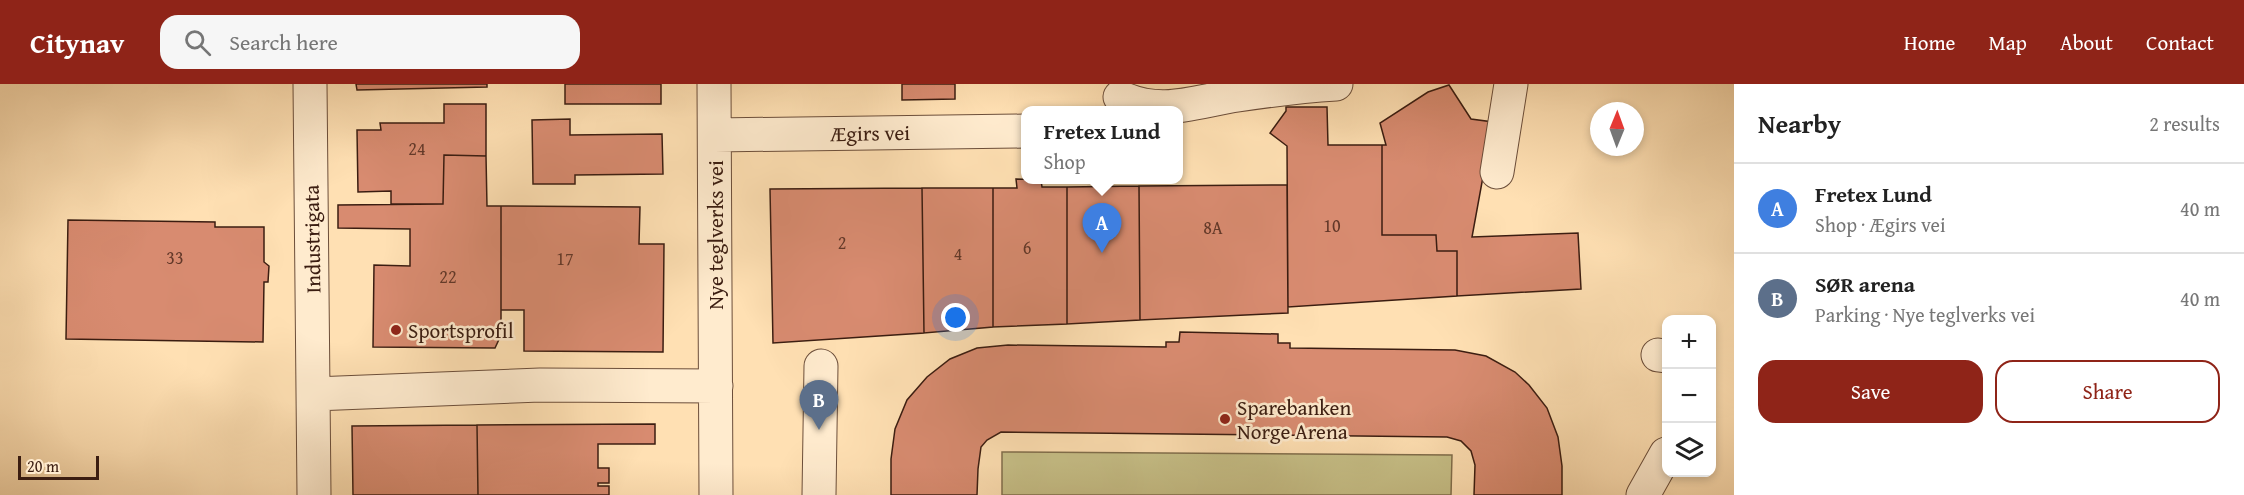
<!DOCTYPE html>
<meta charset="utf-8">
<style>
body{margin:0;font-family:"Gentium Book Plus",serif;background:#f6f6f6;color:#222}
.controls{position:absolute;right:18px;bottom:18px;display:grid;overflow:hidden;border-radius:12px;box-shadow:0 3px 9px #0003}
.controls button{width:54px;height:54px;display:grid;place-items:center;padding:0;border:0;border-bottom:2px solid #e0e0e0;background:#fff;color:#222;font:30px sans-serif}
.compass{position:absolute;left:1590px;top:18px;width:54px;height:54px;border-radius:50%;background:#fff;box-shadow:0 3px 9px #0003;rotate:1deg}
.scale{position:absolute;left:18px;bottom:15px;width:81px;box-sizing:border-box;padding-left:6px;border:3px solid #3b1d11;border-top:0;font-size:16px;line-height:21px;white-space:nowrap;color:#3b1d11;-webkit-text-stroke:4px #ffebce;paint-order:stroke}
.you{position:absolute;left:956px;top:234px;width:21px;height:21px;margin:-15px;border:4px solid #fff;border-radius:50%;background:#1a73e8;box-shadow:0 0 0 9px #1a73e833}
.badge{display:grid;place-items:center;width:39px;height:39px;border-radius:50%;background:#8f2418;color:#fff;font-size:20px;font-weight:700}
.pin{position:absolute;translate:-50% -50px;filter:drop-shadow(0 2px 3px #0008)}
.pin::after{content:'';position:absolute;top:32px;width:21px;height:18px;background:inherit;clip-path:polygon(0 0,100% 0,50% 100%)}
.popup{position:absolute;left:1021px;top:22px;width:162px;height:78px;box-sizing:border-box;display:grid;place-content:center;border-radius:12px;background:#fff;filter:drop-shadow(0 2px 4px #0005);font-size:20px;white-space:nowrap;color:#767676}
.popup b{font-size:22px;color:#222}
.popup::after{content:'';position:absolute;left:50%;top:100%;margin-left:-12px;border:12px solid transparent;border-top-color:#fff}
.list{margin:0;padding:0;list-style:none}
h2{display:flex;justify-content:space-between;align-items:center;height:78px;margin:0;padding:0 24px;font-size:26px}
h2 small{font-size:20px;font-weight:400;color:#767676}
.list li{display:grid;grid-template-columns:39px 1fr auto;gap:18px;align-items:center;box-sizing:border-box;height:90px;padding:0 24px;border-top:2px solid #e0e0e0}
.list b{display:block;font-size:22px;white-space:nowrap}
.list p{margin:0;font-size:20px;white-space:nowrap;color:#767676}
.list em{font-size:20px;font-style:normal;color:#767676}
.actions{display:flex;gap:12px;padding:18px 24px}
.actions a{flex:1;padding:14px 0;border:2px solid #8f2418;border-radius:18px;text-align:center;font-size:21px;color:#8f2418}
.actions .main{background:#8f2418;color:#fff}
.icon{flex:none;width:33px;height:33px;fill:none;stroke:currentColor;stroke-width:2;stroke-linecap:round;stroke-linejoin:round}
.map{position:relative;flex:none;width:1734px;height:411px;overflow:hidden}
header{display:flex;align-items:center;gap:36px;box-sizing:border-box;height:84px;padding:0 30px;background:#8f2418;color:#fff}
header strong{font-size:28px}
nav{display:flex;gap:33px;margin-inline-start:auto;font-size:21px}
.search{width:420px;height:54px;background:#f6f6f6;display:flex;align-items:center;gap:15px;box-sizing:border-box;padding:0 21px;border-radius:18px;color:#767676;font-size:22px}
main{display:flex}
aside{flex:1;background:#fff}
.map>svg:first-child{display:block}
.green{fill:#c7c088;stroke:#816e4c;stroke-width:1.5}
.building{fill:#d88b70;stroke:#3b1d11;stroke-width:1.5}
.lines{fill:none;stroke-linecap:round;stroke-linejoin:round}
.minor-casing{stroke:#6c4e3a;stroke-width:35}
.minor{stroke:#ffebce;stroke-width:33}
.poi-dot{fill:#8f2418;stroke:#ffebce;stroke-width:2}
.labels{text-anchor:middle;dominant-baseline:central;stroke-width:5;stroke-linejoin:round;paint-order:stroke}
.number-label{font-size:18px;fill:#623829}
.street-label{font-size:21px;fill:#3b1d11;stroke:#ffebce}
.poi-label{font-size:21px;fill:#3b1d11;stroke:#ffebce;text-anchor:start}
</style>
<header>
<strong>Citynav</strong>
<div class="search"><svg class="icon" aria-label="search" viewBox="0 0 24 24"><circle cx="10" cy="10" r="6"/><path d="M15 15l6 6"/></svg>Search here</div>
<nav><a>Home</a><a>Map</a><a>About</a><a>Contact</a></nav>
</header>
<main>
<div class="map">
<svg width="1734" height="411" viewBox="0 0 1734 411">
<rect width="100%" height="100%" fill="#ffe0b3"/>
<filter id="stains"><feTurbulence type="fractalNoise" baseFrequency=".00333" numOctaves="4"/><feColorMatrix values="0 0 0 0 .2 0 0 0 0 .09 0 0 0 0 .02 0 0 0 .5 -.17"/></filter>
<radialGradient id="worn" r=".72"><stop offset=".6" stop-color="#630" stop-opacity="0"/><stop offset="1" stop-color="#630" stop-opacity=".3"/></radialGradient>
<path class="green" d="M 1002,368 L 1452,371 L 1451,411 L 1002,411 Z"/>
<path class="building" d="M 356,0 L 487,0 L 487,3 L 357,6 Z
M 565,0 L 661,0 L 661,20 L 565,20 Z
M 902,0 L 955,0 L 955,15 L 902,16 Z
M 1449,1 L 1471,35 L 1493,38 L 1472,153 L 1578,149 L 1581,205 L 1457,212 L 1457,167 L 1437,167 L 1436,151 L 1382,151 L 1382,61 L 1386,61 L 1380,39 L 1428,8 Z
M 444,20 L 486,20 L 486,72 L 444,71 L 443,120 L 391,120 L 391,107 L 358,108 L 357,46 L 381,46 L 380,39 L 444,39 Z
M 1286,23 L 1327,23 L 1328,61 L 1382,61 L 1382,151 L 1436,151 L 1437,167 L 1457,167 L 1457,212 L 1288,223 L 1287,62 L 1270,49 L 1286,27 Z
M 570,35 L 570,51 L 662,50 L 663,90 L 575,91 L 575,100 L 533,100 L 532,36 Z
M 444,71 L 486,72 L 487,122 L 501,122 L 501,251 L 495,264 L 373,263 L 374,181 L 410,182 L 410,145 L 338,144 L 338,121 L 443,120 Z
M 1016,95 L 1041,96 L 1042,103 L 1067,103 L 1067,240 L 993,243 L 993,104 L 1017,104 Z
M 1287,101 L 1288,229 L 1140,236 L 1139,102 Z
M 1139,102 L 1140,236 L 1067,240 L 1067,103 Z
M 922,104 L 924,249 L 773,259 L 770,105 Z
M 922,104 L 993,104 L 993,243 L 924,249 Z
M 501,122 L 640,123 L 639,160 L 664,160 L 663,268 L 524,267 L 524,226 L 501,226 Z
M 68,136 L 215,138 L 215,143 L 264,143 L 264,178 L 269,182 L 268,198 L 264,198 L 263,258 L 66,255 Z
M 1180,248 L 1278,250 L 1278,259 L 1290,259 L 1290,264 L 1455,266 L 1486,272 L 1515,288 L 1529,301 L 1547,324 L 1558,353 L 1562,382 L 1562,411 L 1474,411 L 1475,381 L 1471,367 L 1461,357 L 1447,353 L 1001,348 L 987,356 L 981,363 L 978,385 L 977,411 L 891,411 L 891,375 L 895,345 L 907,316 L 927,293 L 950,275 L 977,264 L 1008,261 L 1166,263 L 1166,258 L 1179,258 Z
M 655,340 L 655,360 L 598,360 L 598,384 L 609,384 L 609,399 L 598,399 L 598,402 L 609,402 L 609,411 L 478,411 L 477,341 Z
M 477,341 L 478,411 L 353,411 L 352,342 Z"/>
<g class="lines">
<g class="minor-casing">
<path id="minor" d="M 310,0 L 314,411
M 714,0 L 716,411
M 1120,13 C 1161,33 1196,17 1238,11 C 1271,6 1303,2 1336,0
M 715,51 L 1026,47
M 1497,88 L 1511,0
M 1658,271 L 1666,272
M 314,310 L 540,301 L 716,302
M 819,411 L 821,282
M 1643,411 L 1666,370"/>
</g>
<use href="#minor" class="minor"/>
</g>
<g class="poi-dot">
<circle cx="396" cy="246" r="6"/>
<circle cx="1225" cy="335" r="6"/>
</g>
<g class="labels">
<g class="number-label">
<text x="417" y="64">24</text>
<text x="1332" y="141">10</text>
<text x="1213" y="143">8A</text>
<text x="842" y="158">2</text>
<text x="1027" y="163">6</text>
<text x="958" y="169">4</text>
<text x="175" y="173">33</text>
<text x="565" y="174">17</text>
<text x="448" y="192">22</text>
</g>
<g class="street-label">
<text transform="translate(870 49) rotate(-1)">Ægirs vei</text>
<text transform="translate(715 151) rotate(-90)">Nye teglverks vei</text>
<text transform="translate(312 155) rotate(-91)">Industrigata</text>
</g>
<g class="poi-label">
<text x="408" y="246">Sportsprofil</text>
<text x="1237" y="323">Sparebanken<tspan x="1237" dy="24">Norge Arena</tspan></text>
</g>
</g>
<rect width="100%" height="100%" filter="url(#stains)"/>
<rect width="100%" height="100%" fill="url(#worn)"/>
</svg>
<div class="controls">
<button>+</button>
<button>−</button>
<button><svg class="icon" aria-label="layers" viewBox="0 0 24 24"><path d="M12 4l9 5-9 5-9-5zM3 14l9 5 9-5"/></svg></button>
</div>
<svg class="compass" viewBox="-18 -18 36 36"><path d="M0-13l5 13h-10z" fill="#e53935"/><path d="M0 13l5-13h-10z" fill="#767676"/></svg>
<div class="scale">20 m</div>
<div class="you"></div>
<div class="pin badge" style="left:1102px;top:169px;background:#3f7fe0">A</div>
<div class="popup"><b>Fretex Lund</b>Shop</div>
<div class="pin badge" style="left:819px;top:346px;background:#5c6f8a">B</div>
</div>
<aside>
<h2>Nearby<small>2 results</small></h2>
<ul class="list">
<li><span class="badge" style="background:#3f7fe0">A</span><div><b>Fretex Lund</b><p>Shop · Ægirs vei</p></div><em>40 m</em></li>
<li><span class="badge" style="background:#5c6f8a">B</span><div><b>SØR arena</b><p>Parking · Nye teglverks vei</p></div><em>40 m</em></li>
</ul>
<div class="actions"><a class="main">Save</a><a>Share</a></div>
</aside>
</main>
